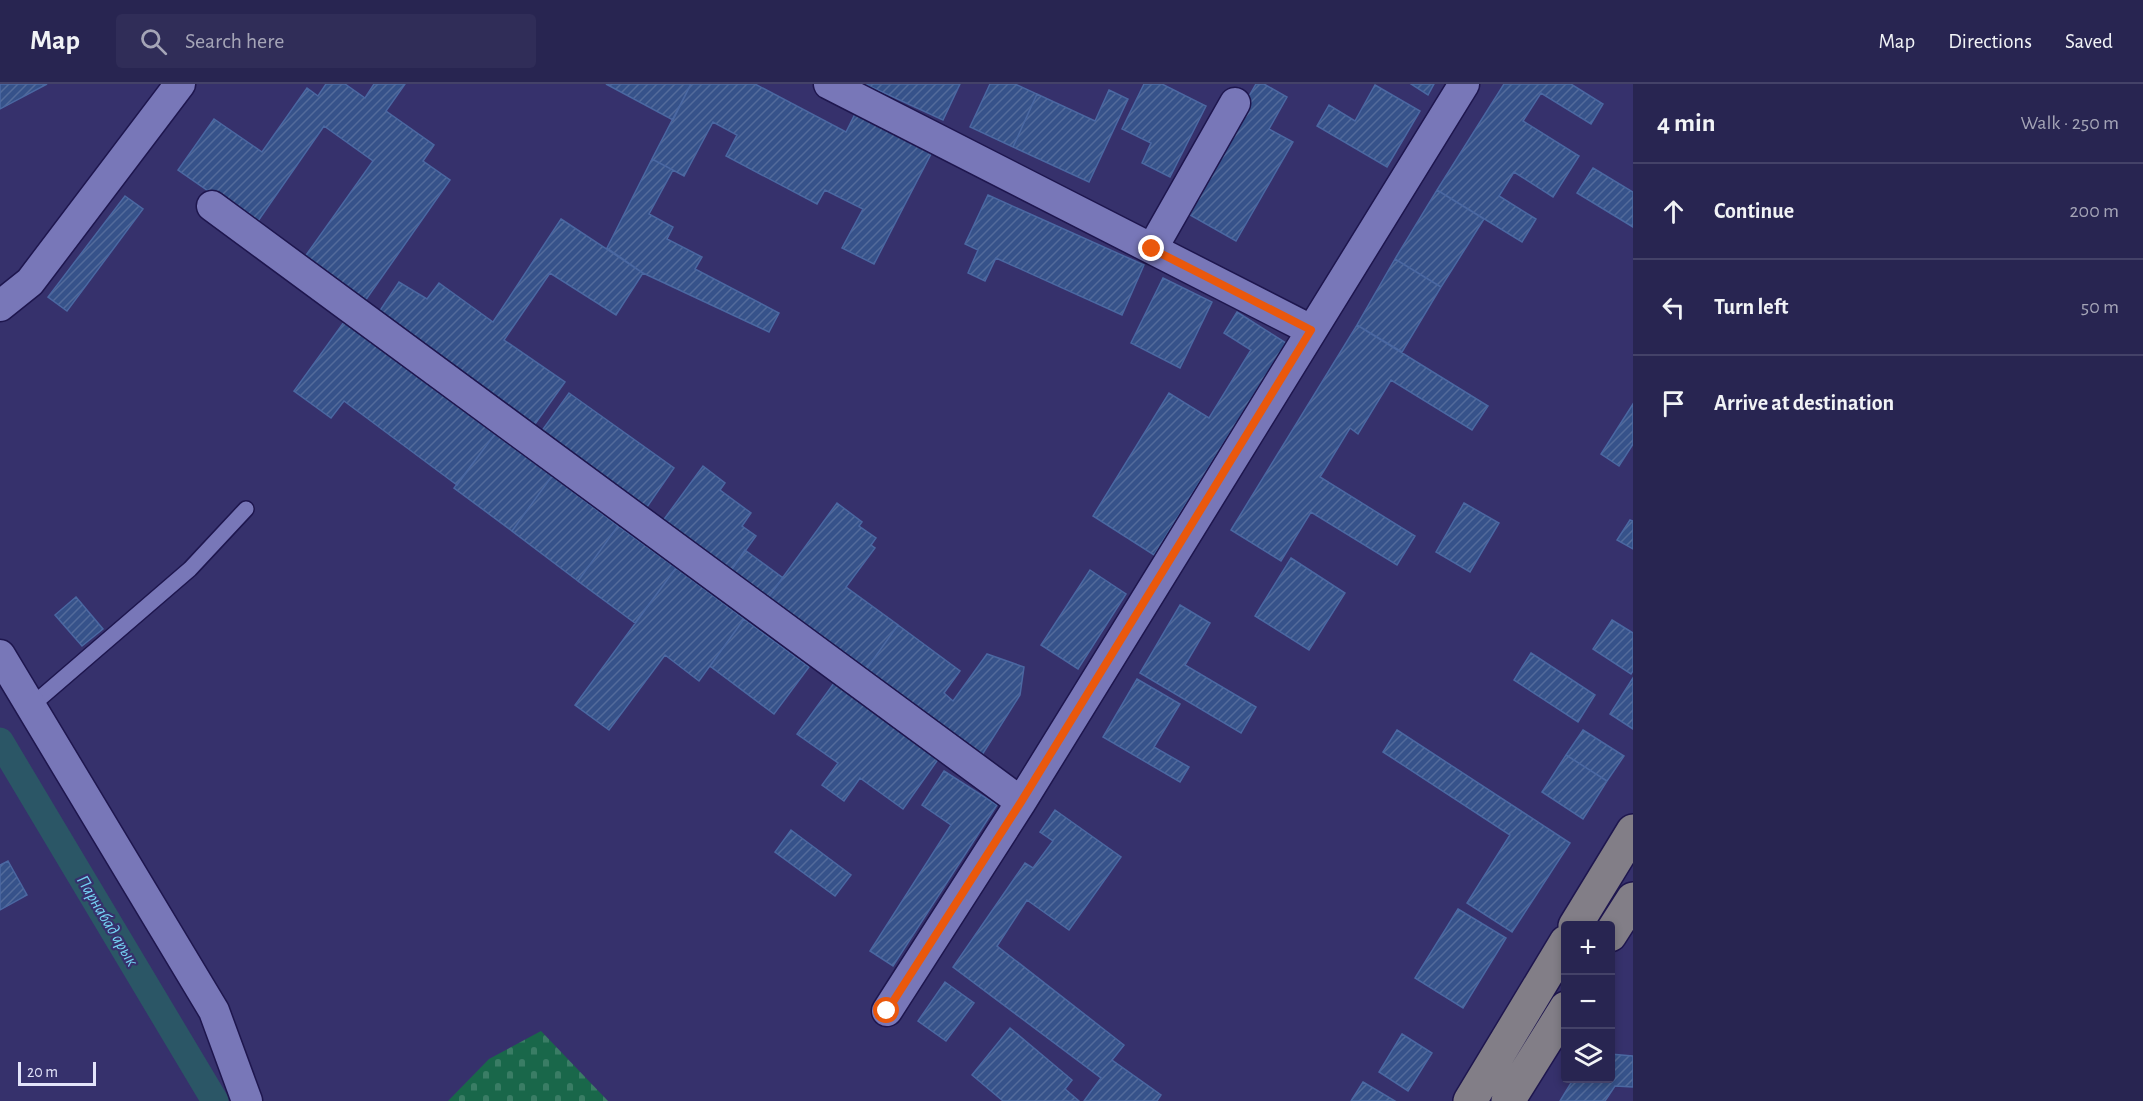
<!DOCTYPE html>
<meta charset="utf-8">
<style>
body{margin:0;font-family:"Alegreya Sans",sans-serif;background:#302d58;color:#f1f3f6}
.controls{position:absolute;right:18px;bottom:18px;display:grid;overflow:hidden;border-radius:6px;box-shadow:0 3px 9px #0003}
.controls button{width:54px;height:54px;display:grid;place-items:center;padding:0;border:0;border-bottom:2px solid #444268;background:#282551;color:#f1f3f6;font:30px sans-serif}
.scale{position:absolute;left:18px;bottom:15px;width:78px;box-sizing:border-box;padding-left:6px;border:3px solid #e3e4fa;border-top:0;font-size:16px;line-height:21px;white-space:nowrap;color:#e3e4fa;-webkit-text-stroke:4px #36316c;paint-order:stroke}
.stop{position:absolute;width:18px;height:18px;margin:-14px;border:4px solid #ea580c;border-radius:50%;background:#fff}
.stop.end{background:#ea580c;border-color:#fff;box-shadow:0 2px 6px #0008}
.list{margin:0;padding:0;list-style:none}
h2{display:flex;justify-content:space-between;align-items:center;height:78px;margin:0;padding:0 24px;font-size:26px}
h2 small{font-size:20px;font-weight:400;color:#a5a5b7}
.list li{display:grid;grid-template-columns:39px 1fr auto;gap:18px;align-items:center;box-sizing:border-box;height:96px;padding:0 24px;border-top:2px solid #444268}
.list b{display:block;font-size:22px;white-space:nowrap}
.list em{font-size:20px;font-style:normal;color:#a5a5b7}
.icon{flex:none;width:33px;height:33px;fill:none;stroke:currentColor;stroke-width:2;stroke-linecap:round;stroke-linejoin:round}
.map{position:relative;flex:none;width:1633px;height:1017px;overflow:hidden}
header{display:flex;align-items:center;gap:36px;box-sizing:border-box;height:84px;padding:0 30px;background:#282551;border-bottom:2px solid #444268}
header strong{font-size:28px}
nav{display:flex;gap:33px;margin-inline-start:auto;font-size:21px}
.search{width:420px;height:54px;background:#302d58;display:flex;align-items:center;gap:15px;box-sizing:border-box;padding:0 21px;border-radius:6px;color:#a5a5b7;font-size:22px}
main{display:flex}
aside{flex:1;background:#282551}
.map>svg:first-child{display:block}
.cemetery{fill:url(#cemetery-stones)}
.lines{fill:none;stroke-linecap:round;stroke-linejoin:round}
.canal{stroke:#2b5666;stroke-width:27}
.building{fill:url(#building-hatch);stroke:#4b68a2;stroke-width:1.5}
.lane-casing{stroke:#1e164e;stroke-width:18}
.street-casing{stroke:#1e164e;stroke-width:33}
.secondary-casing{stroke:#1e164e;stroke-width:36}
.lane{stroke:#7877b8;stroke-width:15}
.street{stroke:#7877b8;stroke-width:30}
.secondary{stroke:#827e87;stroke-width:33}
.route{stroke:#ea580c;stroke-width:8}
.labels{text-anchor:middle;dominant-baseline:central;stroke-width:4.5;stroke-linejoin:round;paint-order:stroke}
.water-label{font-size:18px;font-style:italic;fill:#74d1f2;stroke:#36316c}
</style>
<header>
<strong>Map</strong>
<div class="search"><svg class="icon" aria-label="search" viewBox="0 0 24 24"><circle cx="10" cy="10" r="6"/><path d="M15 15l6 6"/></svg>Search here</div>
<nav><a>Map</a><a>Directions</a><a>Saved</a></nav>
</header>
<main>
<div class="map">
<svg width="1633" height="1017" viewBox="0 0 1633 1017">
<defs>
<pattern id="cemetery-stones" width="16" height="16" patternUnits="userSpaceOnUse" patternTransform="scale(1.5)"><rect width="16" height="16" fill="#19674a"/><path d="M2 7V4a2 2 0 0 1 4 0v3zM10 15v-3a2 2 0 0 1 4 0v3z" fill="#3a7d65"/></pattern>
<pattern id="building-hatch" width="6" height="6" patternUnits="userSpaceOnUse" patternTransform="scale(1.5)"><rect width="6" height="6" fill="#36528a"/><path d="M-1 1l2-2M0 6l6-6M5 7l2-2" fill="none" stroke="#536b9b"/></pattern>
</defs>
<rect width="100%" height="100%" fill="#36316c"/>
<path class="cemetery" d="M 541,947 L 608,1017 L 448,1017 L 489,975 Z"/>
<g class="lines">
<path class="canal" d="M 0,657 L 215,1017"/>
</g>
<path class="building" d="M 0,0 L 47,0 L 0,25 Z
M 326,0 L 345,0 L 365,14 L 374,0 L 405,0 L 386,27 L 434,61 L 423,77 L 450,96 L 365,217 L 304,174 L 373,77 L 324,42 L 256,140 L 178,86 L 214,35 L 262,68 L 307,4 L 318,12 Z
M 606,0 L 691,0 L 673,36 Z
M 691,0 L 755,0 L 846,48 L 856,28 L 932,68 L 874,180 L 842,164 L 863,125 L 825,106 L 817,120 L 726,72 L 737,51 L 713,38 L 684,92 L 652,75 Z
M 865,0 L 960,0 L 943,36 Z
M 990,0 L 1015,0 L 1037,10 L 1013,63 L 970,43 Z
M 1144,0 L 1162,0 L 1206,22 L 1170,93 L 1142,79 L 1151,59 L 1122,45 Z
M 1256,0 L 1264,0 L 1287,13 L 1269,45 L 1293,58 L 1236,157 L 1183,127 Z
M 1411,0 L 1434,0 L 1428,11 Z
M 1504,0 L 1571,0 L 1603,20 L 1591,40 L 1541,9 L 1523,37 L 1579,72 L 1553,113 L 1514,88 L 1499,112 L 1536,135 L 1522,158 L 1437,106 Z
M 1375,1 L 1420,27 L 1387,83 L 1317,42 L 1329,21 L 1355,37 Z
M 1109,6 L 1128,15 L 1089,98 L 1013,63 L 1037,10 L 1095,37 Z
M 652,75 L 673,86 L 649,130 L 673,143 L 667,155 L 702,173 L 695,185 L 779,229 L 769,248 L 643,189 L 607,164 Z
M 1593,84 L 1633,108 L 1633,143 L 1577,109 Z
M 1437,106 L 1484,135 L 1441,203 L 1395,175 Z
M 988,111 L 1144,181 L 1122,231 L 996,174 L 985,197 L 968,189 L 978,166 L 965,160 Z
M 125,112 L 143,125 L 67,227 L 48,213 Z
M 561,135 L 643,189 L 616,231 L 550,189 L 504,256 L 565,298 L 535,340 L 377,231 L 399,198 L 427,215 L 439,199 L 493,238 Z
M 1395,175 L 1441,203 L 1402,268 L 1357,241 Z
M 1163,194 L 1212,218 L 1180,284 L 1131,259 Z
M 1237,228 L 1286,259 L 1154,471 L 1093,432 L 1169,309 L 1209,334 L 1251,266 L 1224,249 Z
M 344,238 L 495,350 L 457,401 L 344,317 L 331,334 L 294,307 Z
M 1357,241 L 1488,322 L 1472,346 L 1391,296 L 1358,350 L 1350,344 L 1320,393 L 1415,452 L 1397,481 L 1311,428 L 1281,477 L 1231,446 Z
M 569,309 L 674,384 L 647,423 L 541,348 Z
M 1633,320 L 1633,360 L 1619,382 L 1601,370 Z
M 495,350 L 552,392 L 512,447 L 454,404 Z
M 703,382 L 725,399 L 720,406 L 751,429 L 742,442 L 756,452 L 730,488 L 662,438 Z
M 552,392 L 618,442 L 578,497 L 512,447 Z
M 837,419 L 862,438 L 859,442 L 876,454 L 871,461 L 875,464 L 846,503 L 898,541 L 865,587 L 767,515 Z
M 1464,419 L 1499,439 L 1470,488 L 1436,468 Z
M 1630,436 L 1633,437 L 1633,465 L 1617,456 Z
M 618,442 L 676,484 L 635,539 L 578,497 Z
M 745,466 L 783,494 L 767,515 L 730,488 Z
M 1291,474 L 1345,509 L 1309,566 L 1255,532 Z
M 676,484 L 744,535 L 699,597 L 665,571 L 609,646 L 575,621 Z
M 1090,486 L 1126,510 L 1078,585 L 1041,561 Z
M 76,513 L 103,545 L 82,562 L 55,531 Z
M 1180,521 L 1210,539 L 1185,581 L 1256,623 L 1241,649 L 1140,589 Z
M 744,535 L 809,583 L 774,630 L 710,582 Z
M 1612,536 L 1633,549 L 1633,587 L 1631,590 L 1593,565 Z
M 898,541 L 960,587 L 944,609 L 953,617 L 987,570 L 1024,583 L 1020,611 L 982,671 L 865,587 Z
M 1531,569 L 1595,611 L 1578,638 L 1514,596 Z
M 1633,594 L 1633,645 L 1610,630 Z
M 1137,595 L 1180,620 L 1154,663 L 1189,683 L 1180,698 L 1103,653 Z
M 834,599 L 939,674 L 903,725 L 860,694 L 844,717 L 822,701 L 838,679 L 797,650 Z
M 1397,646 L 1570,759 L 1512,848 L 1467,819 L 1510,751 L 1383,668 Z
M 1583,646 L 1624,672 L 1607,697 L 1566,671 Z
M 1566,671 L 1607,697 L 1583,735 L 1542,708 Z
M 944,687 L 997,721 L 893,882 L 870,867 L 951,741 L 922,721 Z
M 1055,726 L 1121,773 L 1069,846 L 1027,816 L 997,862 L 1124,961 L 1112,976 L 1161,1011 L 1157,1017 L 1084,1017 L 1101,994 L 953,883 L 1025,779 L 1033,784 L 1053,757 L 1040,748 Z
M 791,746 L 851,791 L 835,812 L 775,768 Z
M 8,777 L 27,811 L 0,826 L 0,781 Z
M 1458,825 L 1506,854 L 1463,924 L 1415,894 Z
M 945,898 L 974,919 L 946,957 L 918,937 Z
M 1010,944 L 1072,996 L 1065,1005 L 1079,1017 L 1003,1017 L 972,991 Z
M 1402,950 L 1432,969 L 1408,1007 L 1379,988 Z
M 1610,970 L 1633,972 L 1633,1003 L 1615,1002 L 1605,1017 L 1560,1017 L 1574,994 L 1610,994 Z
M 1363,998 L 1395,1017 L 1351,1017 Z"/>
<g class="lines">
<g class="lane-casing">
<path id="lane" d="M 31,622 L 190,485 L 246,425"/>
</g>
<g class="street-casing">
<path id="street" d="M 829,0 L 1311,246
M 212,122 L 1021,718
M 1152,165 L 1235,19
M 0,222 L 30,198 L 180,0
M 0,571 L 214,927 L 247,1017
M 887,927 L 1021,718 L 1464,0"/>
</g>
<g class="secondary-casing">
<path id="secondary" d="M 1575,842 L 1633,747
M 1610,851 L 1633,815
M 1470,1017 L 1566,858
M 1508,1017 L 1566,924"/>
</g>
<use href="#lane" class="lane"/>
<use href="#street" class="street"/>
<use href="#secondary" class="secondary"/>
</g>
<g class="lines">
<path class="route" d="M 887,927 L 1021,718 L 1311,246 L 1152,165"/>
</g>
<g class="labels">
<g class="water-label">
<text transform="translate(107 837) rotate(59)">Парнабад арык</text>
</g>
</g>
</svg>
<div class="controls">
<button>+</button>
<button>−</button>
<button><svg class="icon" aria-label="layers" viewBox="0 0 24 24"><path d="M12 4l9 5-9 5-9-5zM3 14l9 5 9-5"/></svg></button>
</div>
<div class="scale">20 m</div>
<div class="stop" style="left:887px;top:927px"></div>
<div class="stop end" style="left:1152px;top:165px"></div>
</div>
<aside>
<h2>4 min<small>Walk · 250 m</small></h2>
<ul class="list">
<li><svg class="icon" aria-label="ahead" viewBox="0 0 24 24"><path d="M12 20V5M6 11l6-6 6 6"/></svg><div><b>Continue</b></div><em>200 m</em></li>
<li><svg class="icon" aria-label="left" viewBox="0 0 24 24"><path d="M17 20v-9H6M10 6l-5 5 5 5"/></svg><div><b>Turn left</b></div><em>50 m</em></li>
<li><svg class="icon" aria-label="arrive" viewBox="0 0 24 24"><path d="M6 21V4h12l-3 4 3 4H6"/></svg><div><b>Arrive at destination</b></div></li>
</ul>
</aside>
</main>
